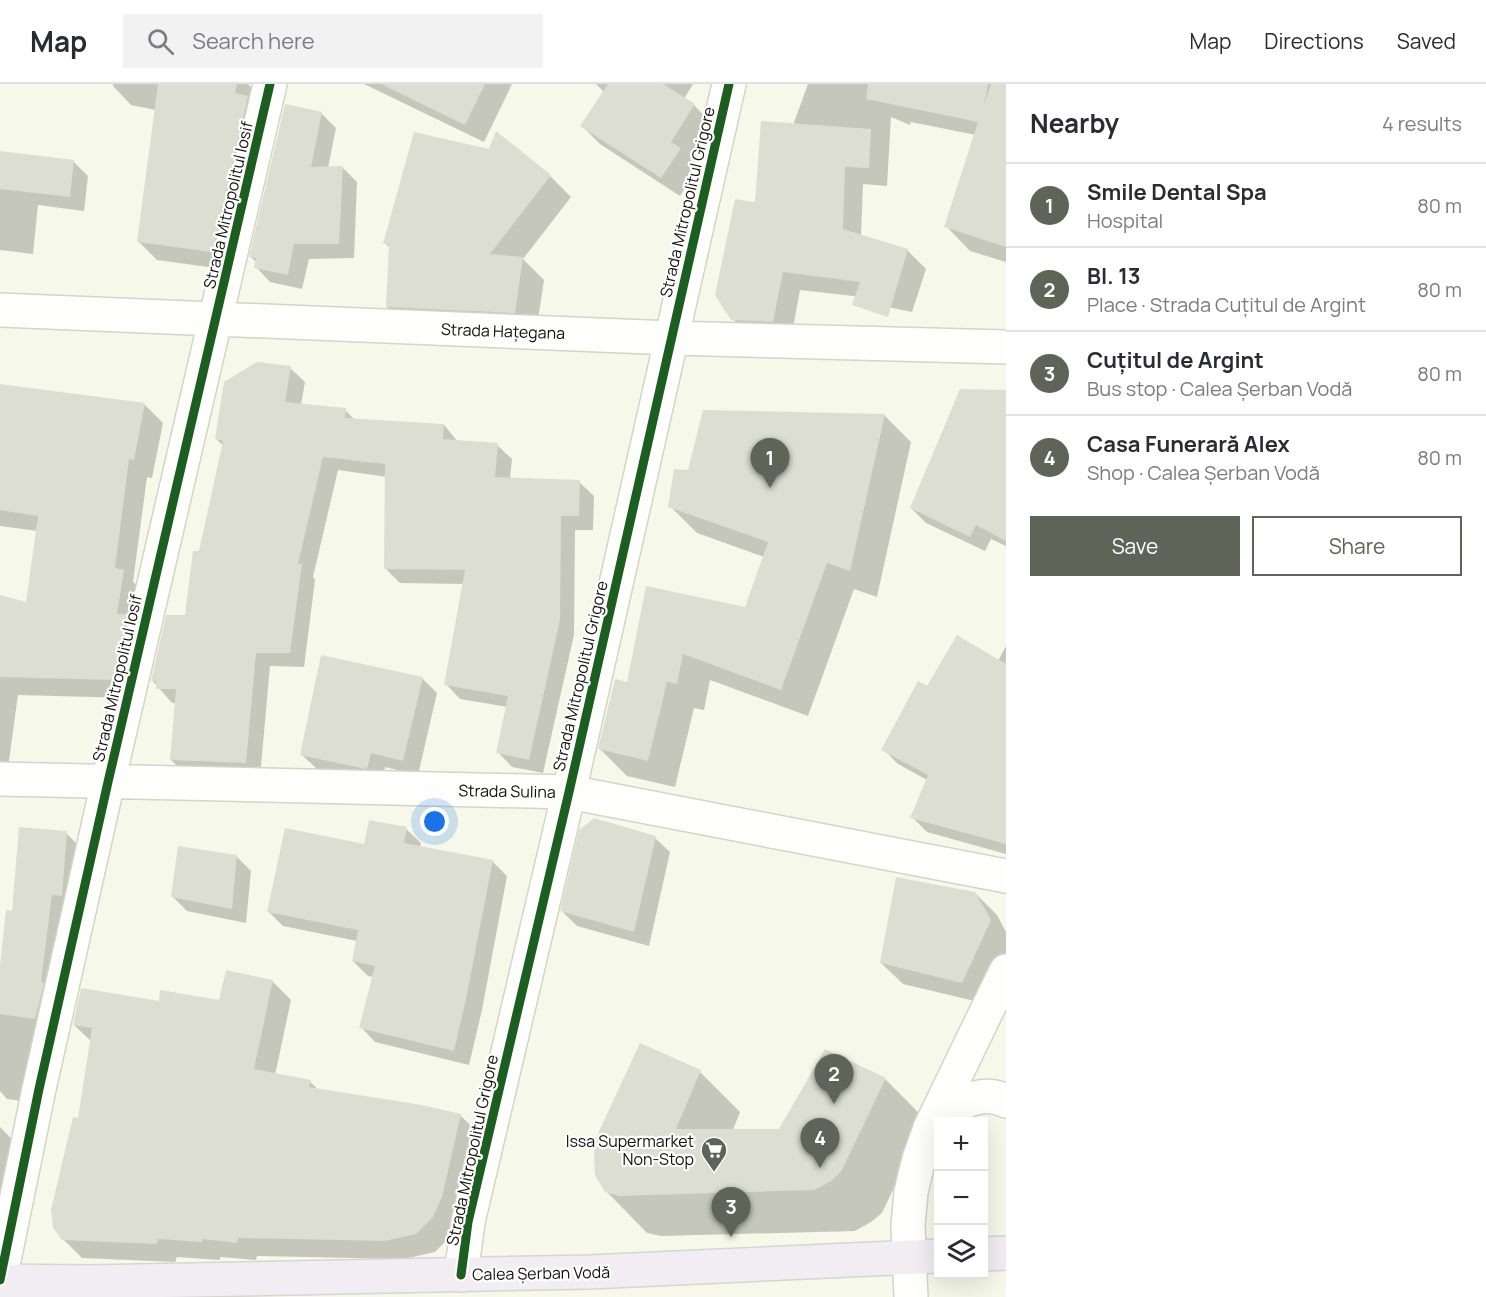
<!DOCTYPE html>
<meta charset="utf-8">
<style>
body{margin:0;font-family:Manrope,sans-serif;background:#f2f2f3;color:#2b2b33}
.controls{position:absolute;right:18px;bottom:18px;display:grid;overflow:hidden;border-radius:0px;box-shadow:0 6px 24px #0002}
.controls button{width:54px;height:54px;display:grid;place-items:center;padding:0;border:0;border-bottom:2px solid #e1e1e2;background:#fff;color:#2b2b33;font:30px sans-serif}
.you{position:absolute;left:435px;top:738px;width:21px;height:21px;margin:-15px;border:4px solid #fff;border-radius:50%;background:#1a73e8;box-shadow:0 0 0 9px #1a73e833}
.badge{display:grid;place-items:center;width:39px;height:39px;border-radius:50%;background:#606357;color:#fff;font-size:20px;font-weight:700}
.pin{position:absolute;translate:-50% -50px;filter:drop-shadow(0 2px 3px #0008)}
.pin::after{content:'';position:absolute;top:32px;width:21px;height:18px;background:inherit;clip-path:polygon(0 0,100% 0,50% 100%)}
.list{margin:0;padding:0;list-style:none}
h2{display:flex;justify-content:space-between;align-items:center;height:78px;margin:0;padding:0 24px;font-size:26px}
h2 small{font-size:20px;font-weight:400;color:#7c7c81}
.list li{display:grid;grid-template-columns:39px 1fr auto;gap:18px;align-items:center;box-sizing:border-box;height:84px;padding:0 24px;border-top:2px solid #e1e1e2}
.list b{display:block;font-size:22px;white-space:nowrap}
.list p{margin:0;font-size:20px;white-space:nowrap;color:#7c7c81}
.list em{font-size:20px;font-style:normal;color:#7c7c81}
.actions{display:flex;gap:12px;padding:18px 24px}
.actions a{flex:1;padding:14px 0;border:2px solid #606357;border-radius:0px;text-align:center;font-size:21px;color:#606357}
.actions .main{background:#606357;color:#fff}
.icon{flex:none;width:33px;height:33px;fill:none;stroke:currentColor;stroke-width:2;stroke-linecap:round;stroke-linejoin:round}
.map{position:relative;flex:none;width:1006px;height:1213px;overflow:hidden}
header{display:flex;align-items:center;gap:36px;box-sizing:border-box;height:84px;padding:0 30px;background:#fff;border-bottom:2px solid #e1e1e2}
header strong{font-size:28px}
nav{display:flex;gap:33px;margin-inline-start:auto;font-size:21px}
.search{width:420px;height:54px;background:#f2f2f3;display:flex;align-items:center;gap:15px;box-sizing:border-box;padding:0 21px;border-radius:0px;color:#7c7c81;font-size:22px}
main{display:flex}
aside{flex:1;background:#fff}
.map>svg:first-child{display:block}
.shadow{fill:#0003}
.building{fill:#dcded2}
.lines{fill:none;stroke-linecap:round;stroke-linejoin:round}
.minor-casing{stroke:#d2d5c8;stroke-width:36}
.tertiary-casing{stroke:#d2d5c8;stroke-width:36}
.primary-casing{stroke:#d5d7cf;stroke-width:36}
.minor{stroke:#fefefc;stroke-width:33}
.tertiary{stroke:#fefefc;stroke-width:33}
.primary{stroke:#f2edf2;stroke-width:33}
.cycleway-casing{stroke:#fff;stroke-width:13}
.cycleway{stroke:#1b5e20;stroke-width:9}
.labels{text-anchor:middle;dominant-baseline:central;stroke-width:4.5;stroke-linejoin:round;paint-order:stroke}
.street-label{font-size:16px;fill:#101209;stroke:#fff}
.poi-label{font-size:16px;fill:#101209;stroke:#fff;text-anchor:end}
</style>
<header>
<strong>Map</strong>
<div class="search"><svg class="icon" aria-label="search" viewBox="0 0 24 24"><circle cx="10" cy="10" r="6"/><path d="M15 15l6 6"/></svg>Search here</div>
<nav><a>Map</a><a>Directions</a><a>Saved</a></nav>
</header>
<main>
<div class="map">
<svg width="1006" height="1213" viewBox="0 0 1006 1213">
<rect width="100%" height="100%" fill="#f6f9e9"/>
<path class="shadow" d="M 113,0 L 248,0 L 257,9 L 230,186 L 157,176 L 138,157 L 156,26 L 131,21 L 113,2 Z
M 364,0 L 512,0 L 484,58 Z
M 596,0 L 693,0 L 684,15 L 694,21 L 712,40 L 690,75 L 698,84 L 680,112 L 600,60 L 582,42 L 604,8 Z
M 808,0 L 1006,0 L 1006,178 L 970,167 L 946,142 L 976,51 L 911,38 L 910,41 L 891,33 L 887,102 L 863,100 L 861,152 L 908,167 L 926,185 L 912,228 L 878,221 L 871,214 L 800,206 L 791,255 L 751,254 L 733,235 L 756,120 L 793,41 Z
M 321,29 L 336,44 L 328,84 L 342,83 L 357,98 L 354,174 L 309,175 L 302,205 L 270,198 L 256,183 L 257,179 L 251,173 Z
M 0,69 L 73,77 L 88,92 L 84,127 L 38,121 L 33,170 L 0,166 Z
M 550,92 L 571,113 L 523,175 L 544,196 L 536,249 L 409,244 L 387,223 L 391,165 L 385,159 Z
M 290,284 L 305,298 L 301,321 L 345,326 L 355,336 L 444,341 L 458,358 L 497,361 L 512,375 L 510,395 L 579,398 L 594,412 L 593,446 L 575,446 L 574,551 L 543,689 L 512,683 L 498,668 L 508,623 L 460,615 L 446,600 L 464,500 L 400,499 L 386,485 L 387,393 L 338,386 L 313,493 L 315,496 L 304,583 L 270,582 L 260,693 L 186,690 L 171,676 L 176,619 L 172,619 L 152,596 L 186,533 L 224,362 L 216,355 Z
M 0,302 L 145,321 L 163,339 L 152,394 L 147,393 L 133,498 L 141,505 L 131,614 L 18,611 L 7,691 L 0,690 L 0,513 L 27,520 L 38,447 L 0,442 Z
M 1006,308 L 1006,462 L 991,455 L 985,467 L 926,439 L 911,424 Z
M 884,331 L 911,358 L 877,513 L 854,505 L 808,632 L 710,596 L 704,626 L 694,624 L 675,703 L 627,692 L 600,665 L 628,600 L 746,524 L 764,473 L 697,449 L 670,422 L 689,388 Z
M 1006,562 L 1006,770 L 927,748 L 912,733 L 927,696 L 898,680 L 883,665 L 927,604 L 998,577 Z
M 422,594 L 437,609 L 418,691 L 385,683 L 382,699 L 377,699 L 317,685 L 302,671 Z
M 406,745 L 421,759 L 420,764 L 492,777 L 507,792 L 482,926 L 469,981 L 375,958 L 361,943 L 373,893 L 368,892 L 353,877 L 357,857 L 283,842 L 269,828 L 366,762 Z
M 66,749 L 85,768 L 31,1018 L 7,1015 L 0,1007 L 0,895 L 13,828 Z
M 655,754 L 670,768 L 649,862 L 577,842 L 562,827 Z
M 236,772 L 251,787 L 246,839 L 187,827 L 172,812 Z
M 975,809 L 997,831 L 1006,848 L 1006,870 L 983,919 L 903,900 L 881,879 Z
M 272,897 L 291,916 L 275,991 L 310,998 L 319,1006 L 460,1031 L 479,1050 L 451,1152 L 435,1168 L 404,1175 L 257,1172 L 256,1176 L 220,1173 L 220,1176 L 177,1173 L 175,1178 L 82,1174 L 63,1155 L 105,1048 L 92,958 L 74,941 L 160,919 L 220,917 Z
M 700,988 L 740,1028 L 733,1046 L 780,1046 L 885,995 L 926,1036 L 882,1129 L 871,1138 L 855,1147 L 661,1152 L 647,1149 L 606,1107 Z
M 0,1043 L 29,1073 L 0,1157 Z"/>
<path class="building" d="M 158,0 L 237,0 L 235,9 L 248,12 L 212,168 L 137,158 Z
M 381,0 L 485,0 L 465,41 Z
M 608,0 L 663,0 L 695,20 L 671,58 L 681,64 L 661,94 L 580,42 Z
M 868,0 L 988,0 L 984,21 L 991,0 L 1006,0 L 1006,163 L 944,143 L 978,38 L 866,15 Z
M 285,20 L 322,28 L 311,83 L 343,82 L 339,160 L 294,160 L 288,191 L 254,184 L 256,174 L 249,173 Z
M 761,37 L 871,45 L 869,84 L 845,83 L 843,145 L 908,165 L 888,233 L 852,221 L 860,198 L 783,188 L 773,238 L 731,236 L 715,211 L 735,115 L 755,118 Z
M 496,47 L 551,91 L 490,170 L 523,173 L 515,229 L 386,223 L 389,160 L 383,160 L 414,48 L 489,65 Z
M 0,67 L 74,76 L 70,113 L 0,105 Z
M 257,278 L 291,282 L 285,318 L 346,324 L 345,334 L 444,340 L 443,355 L 498,359 L 495,393 L 580,396 L 579,432 L 561,432 L 560,536 L 529,676 L 496,669 L 508,612 L 444,601 L 465,486 L 384,485 L 385,380 L 323,373 L 298,480 L 302,480 L 290,569 L 256,569 L 246,679 L 170,676 L 176,605 L 156,605 L 156,597 L 151,597 L 166,531 L 185,531 L 193,467 L 199,467 L 223,357 L 215,355 L 224,298 Z
M 0,300 L 145,319 L 134,376 L 129,375 L 115,484 L 124,486 L 117,530 L 128,530 L 112,596 L 0,593 L 0,511 L 26,518 L 38,432 L 0,426 Z
M 960,305 L 1006,306 L 1006,457 L 976,441 L 970,453 L 910,424 Z
M 703,326 L 885,330 L 850,487 L 827,479 L 781,606 L 683,570 L 677,600 L 667,598 L 648,677 L 598,665 L 615,595 L 627,598 L 646,502 L 745,523 L 768,458 L 668,423 L 674,385 L 688,386 Z
M 957,551 L 1006,580 L 1006,760 L 910,734 L 928,691 L 881,666 L 918,597 L 927,602 Z
M 321,571 L 423,593 L 403,677 L 371,669 L 367,685 L 361,684 L 300,671 Z
M 594,734 L 656,752 L 634,848 L 560,827 L 579,746 Z
M 369,736 L 407,743 L 404,759 L 493,776 L 467,910 L 454,967 L 359,944 L 375,882 L 352,877 L 358,846 L 267,828 L 285,744 L 364,760 Z
M 19,743 L 67,747 L 62,812 L 52,811 L 41,898 L 44,899 L 35,935 L 0,930 L 0,882 L 6,826 L 12,827 Z
M 178,762 L 237,771 L 232,825 L 171,813 Z
M 896,793 L 975,808 L 991,836 L 962,899 L 880,879 Z
M 226,886 L 273,896 L 254,985 L 311,996 L 309,1003 L 422,1021 L 461,1030 L 442,1113 L 433,1133 L 416,1150 L 384,1157 L 238,1154 L 237,1159 L 202,1155 L 202,1158 L 158,1155 L 157,1160 L 62,1156 L 53,1144 L 51,1126 L 73,1033 L 78,1034 L 92,944 L 73,941 L 81,904 L 159,917 L 160,906 L 219,916 Z
M 640,959 L 701,986 L 676,1045 L 779,1045 L 825,965 L 886,994 L 841,1088 L 830,1098 L 814,1106 L 619,1112 L 605,1108 L 595,1091 L 594,1071 L 595,1056 Z"/>
<g class="lines">
<g class="minor-casing">
<path id="minor" d="M 0,226 L 672,254 L 1006,263
M 0,695 L 569,708 L 1006,792
M 461,1191 L 468,1138 L 569,708 L 729,0
M 0,1196 L 39,1005 L 108,698 L 270,0"/>
</g>
<g class="tertiary-casing">
<path id="tertiary" d="M 933,1041 C 952,1023 979,1003 1006,1017
M 911,1213 L 908,1141 L 911,1108 L 919,1075 L 930,1044 L 1006,887"/>
</g>
<g class="primary-casing">
<path id="primary" d="M 984,1170 L 1006,1169
M 0,1197 L 89,1198 L 589,1188 L 938,1172"/>
</g>
<use href="#minor" class="minor"/>
<use href="#tertiary" class="tertiary"/>
<use href="#primary" class="primary"/>
<g class="cycleway-casing">
<path id="cycleway" d="M 461,1191 L 468,1138 L 569,708 L 729,0
M 0,1196 L 39,1005 L 108,698 L 270,0"/>
</g>
<use href="#cycleway" class="cycleway"/>
</g>
<defs>
<g id="supermarket-pin" transform="scale(1.35)"><path d="M0 17L-7.5 6A9.5 9.5 0 1 1 7.5 6Z" fill="#606357" stroke="#fff"/><path d="M-6-5.5h2.5l.6 2H6L4.5 2H-2.5L-4.4-4H-6ZM-1.5 3.2a1.3 1.3 0 1 0 .1 0ZM3 3.2a1.3 1.3 0 1 0 .1 0Z" fill="#fff"/></g>
</defs>
<g fill-rule="evenodd">
<use href="#supermarket-pin" x="714" y="1066"/>
</g>
<g class="labels">
<g class="street-label">
<text transform="translate(687 118) rotate(-77)">Strada Mitropolitul Grigore</text>
<text transform="translate(228 121) rotate(-77)">Strada Mitropolitul Iosif</text>
<text transform="translate(503 247) rotate(2)">Strada Hațegana</text>
<text transform="translate(580 592) rotate(-77)">Strada Mitropolitul Grigore</text>
<text transform="translate(117 594) rotate(-77)">Strada Mitropolitul Iosif</text>
<text transform="translate(507 707) rotate(1)">Strada Sulina</text>
<text transform="translate(472 1066) rotate(-78)">Strada Mitropolitul Grigore</text>
<text transform="translate(541 1189) rotate(-1)">Calea Șerban Vodă</text>
</g>
<g class="poi-label">
<text x="694" y="1057">Issa Supermarket<tspan x="694" dy="18">Non-Stop</tspan></text>
</g>
</g>
</svg>
<div class="controls">
<button>+</button>
<button>−</button>
<button><svg class="icon" aria-label="layers" viewBox="0 0 24 24"><path d="M12 4l9 5-9 5-9-5zM3 14l9 5 9-5"/></svg></button>
</div>
<div class="you"></div>
<div class="pin badge" style="left:770px;top:404px">1</div>
<div class="pin badge" style="left:834px;top:1020px">2</div>
<div class="pin badge" style="left:731px;top:1153px">3</div>
<div class="pin badge" style="left:820px;top:1084px">4</div>
</div>
<aside>
<h2>Nearby<small>4 results</small></h2>
<ul class="list">
<li><span class="badge">1</span><div><b>Smile Dental Spa</b><p>Hospital</p></div><em>80 m</em></li>
<li><span class="badge">2</span><div><b>Bl. 13</b><p>Place · Strada Cuțitul de Argint</p></div><em>80 m</em></li>
<li><span class="badge">3</span><div><b>Cuțitul de Argint</b><p>Bus stop · Calea Șerban Vodă</p></div><em>80 m</em></li>
<li><span class="badge">4</span><div><b>Casa Funerară Alex</b><p>Shop · Calea Șerban Vodă</p></div><em>80 m</em></li>
</ul>
<div class="actions"><a class="main">Save</a><a>Share</a></div>
</aside>
</main>
